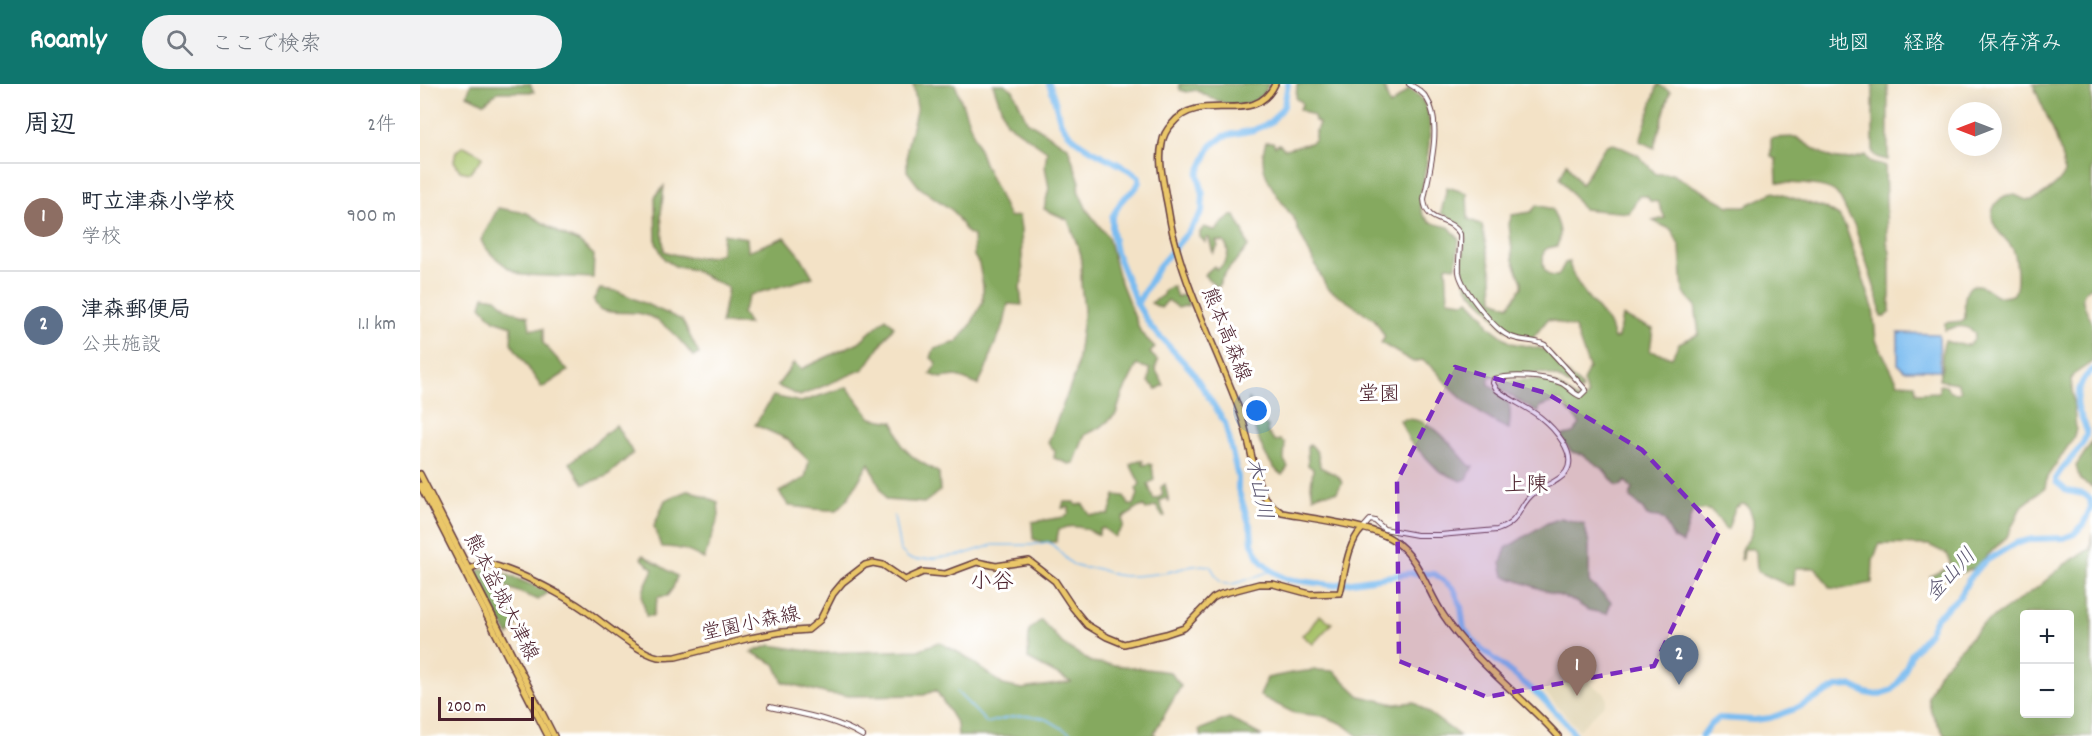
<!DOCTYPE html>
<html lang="ja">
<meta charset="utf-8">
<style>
body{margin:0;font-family:Dekko,"Klee One",sans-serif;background:#f2f2f3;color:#1f2937}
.controls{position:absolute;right:18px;bottom:18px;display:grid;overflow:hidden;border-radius:6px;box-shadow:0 6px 24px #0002}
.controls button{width:54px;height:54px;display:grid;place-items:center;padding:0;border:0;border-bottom:2px solid #e0e1e3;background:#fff;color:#1f2937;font:30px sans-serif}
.compass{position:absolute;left:1528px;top:18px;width:54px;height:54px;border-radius:50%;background:#fff;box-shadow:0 6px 24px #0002;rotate:270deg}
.scale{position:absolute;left:18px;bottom:15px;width:96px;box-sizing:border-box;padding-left:6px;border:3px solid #4a1f2b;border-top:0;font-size:16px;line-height:21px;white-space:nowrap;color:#4a1f2b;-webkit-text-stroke:4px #fff;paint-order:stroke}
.you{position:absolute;left:837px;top:327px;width:21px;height:21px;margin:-15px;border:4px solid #fff;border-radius:50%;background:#1a73e8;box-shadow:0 0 0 9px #1a73e833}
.badge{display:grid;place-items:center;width:39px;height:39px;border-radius:50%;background:#0f766e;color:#fff;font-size:20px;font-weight:700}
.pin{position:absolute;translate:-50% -50px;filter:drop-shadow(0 2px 3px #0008)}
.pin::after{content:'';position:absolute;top:32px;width:21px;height:18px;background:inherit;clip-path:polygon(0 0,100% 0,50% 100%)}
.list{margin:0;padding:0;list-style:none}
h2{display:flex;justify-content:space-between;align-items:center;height:78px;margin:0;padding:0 24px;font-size:26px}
h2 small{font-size:20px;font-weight:400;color:#747a83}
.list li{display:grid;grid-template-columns:39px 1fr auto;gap:18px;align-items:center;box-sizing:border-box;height:108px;padding:0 24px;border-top:2px solid #e0e1e3}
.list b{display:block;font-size:22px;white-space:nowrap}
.list p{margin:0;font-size:20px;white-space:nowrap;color:#747a83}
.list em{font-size:20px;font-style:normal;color:#747a83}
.icon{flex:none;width:33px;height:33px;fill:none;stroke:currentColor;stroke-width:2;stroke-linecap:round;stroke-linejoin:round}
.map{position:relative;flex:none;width:1672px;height:652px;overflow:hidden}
header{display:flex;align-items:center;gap:36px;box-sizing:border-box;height:84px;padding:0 30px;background:#0f766e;color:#fff}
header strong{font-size:28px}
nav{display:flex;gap:33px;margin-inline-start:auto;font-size:21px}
.search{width:420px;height:54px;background:#f2f2f3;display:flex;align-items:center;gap:15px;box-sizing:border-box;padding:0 21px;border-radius:33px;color:#747a83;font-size:22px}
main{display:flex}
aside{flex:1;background:#fff}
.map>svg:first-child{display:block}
.built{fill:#e2d7b7}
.green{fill:#a7c36a;stroke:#78714a;stroke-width:1.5}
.forest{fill:#85a95e;stroke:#686444;stroke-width:1.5;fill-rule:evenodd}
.water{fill:#7abcf0;stroke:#626e8e;stroke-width:1.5}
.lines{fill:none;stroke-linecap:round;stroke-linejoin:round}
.stream{stroke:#7abcf0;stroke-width:1.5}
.river{stroke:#7abcf0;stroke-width:6}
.minor-casing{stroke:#633c42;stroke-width:6}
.major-casing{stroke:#633c42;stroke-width:8}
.minor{stroke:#fff;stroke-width:4}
.major{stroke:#eac769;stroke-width:5}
.marked{fill:#7b2cbf;fill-opacity:0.2;stroke:#7b2cbf;stroke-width:4.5;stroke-dasharray:12 8;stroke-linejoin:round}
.labels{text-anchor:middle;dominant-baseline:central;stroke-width:6;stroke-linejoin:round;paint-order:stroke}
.street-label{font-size:20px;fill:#4a1f2b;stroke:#fff}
.neighbourhood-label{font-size:21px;fill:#4a1f2b;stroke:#fff}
.water-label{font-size:21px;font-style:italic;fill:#5b5670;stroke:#fff}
.quarter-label{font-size:22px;fill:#4a1f2b;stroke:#fff}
</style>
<header>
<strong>Roamly</strong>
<div class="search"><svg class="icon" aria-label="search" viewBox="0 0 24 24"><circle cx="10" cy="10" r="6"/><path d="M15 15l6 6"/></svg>ここで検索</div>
<nav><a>地図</a><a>経路</a><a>保存済み</a></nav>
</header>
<main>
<aside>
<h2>周辺<small>2件</small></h2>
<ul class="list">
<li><span class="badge" style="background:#8d6e63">1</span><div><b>町立津森小学校</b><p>学校</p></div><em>900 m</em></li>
<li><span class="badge" style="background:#5c6f8a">2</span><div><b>津森郵便局</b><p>公共施設</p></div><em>1.1 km</em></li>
</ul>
</aside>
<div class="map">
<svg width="1672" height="652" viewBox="0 0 1672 652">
<rect width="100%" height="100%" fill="#fff"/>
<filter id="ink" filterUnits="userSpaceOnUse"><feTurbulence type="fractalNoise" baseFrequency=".0167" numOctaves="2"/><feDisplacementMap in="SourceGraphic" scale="12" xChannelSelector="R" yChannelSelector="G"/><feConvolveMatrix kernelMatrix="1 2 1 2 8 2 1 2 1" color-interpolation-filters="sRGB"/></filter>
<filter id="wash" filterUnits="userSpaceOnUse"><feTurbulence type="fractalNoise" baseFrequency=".008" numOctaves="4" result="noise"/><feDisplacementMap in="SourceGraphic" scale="24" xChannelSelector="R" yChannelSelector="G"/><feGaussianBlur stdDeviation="1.35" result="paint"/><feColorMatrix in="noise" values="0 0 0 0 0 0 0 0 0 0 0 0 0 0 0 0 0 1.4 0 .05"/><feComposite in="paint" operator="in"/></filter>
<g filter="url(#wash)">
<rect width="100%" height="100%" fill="#f3e2c6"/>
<path class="built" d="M 1141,579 L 1185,610 L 1187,614 L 1185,620 L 1159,646 L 1123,606 Z"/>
<path class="green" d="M 44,62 L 61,71 L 62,74 L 50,89 L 40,87 L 34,77 L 36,67 Z
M 899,531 L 912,539 L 893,560 L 882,551 L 889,546 Z"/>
<path class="forest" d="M 51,0 L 110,0 L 114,8 L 78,8 L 64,19 L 47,11 Z
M 493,0 L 535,0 L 564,79 L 589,133 L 599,132 L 601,145 L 603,195 L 600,203 L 602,221 L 588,220 L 584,240 L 571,269 L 569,278 L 558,301 L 536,292 L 521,294 L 510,290 L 517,279 L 511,274 L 514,265 L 537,258 L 550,242 L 563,217 L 563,202 L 559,180 L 554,172 L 553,152 L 547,149 L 533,127 L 499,103 L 487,87 L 487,64 L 497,23 Z
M 573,0 L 584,0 L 593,6 L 607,37 L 648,63 L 660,98 L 658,106 L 667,126 L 688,153 L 698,191 L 721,249 L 735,263 L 730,269 L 738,277 L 735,285 L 744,301 L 737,305 L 729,298 L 730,285 L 717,281 L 702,311 L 696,330 L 681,343 L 665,351 L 654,379 L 649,380 L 634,374 L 635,367 L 628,359 L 656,288 L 664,226 L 661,200 L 661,171 L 648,136 L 624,125 L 629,104 L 625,82 L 627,67 L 586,38 Z
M 759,0 L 849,0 C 832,33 802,21 776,6 L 767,8 L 760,6 Z
M 877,0 L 963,0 L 970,22 L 989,5 C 1022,21 1007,71 1003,100 C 1001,110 998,122 1004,132 C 1010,140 1020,141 1029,143 L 1039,155 L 1036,183 L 1026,182 L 1028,216 L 1044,218 L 1049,216 L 1064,232 L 1069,242 L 1091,259 L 1123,265 L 1131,270 L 1142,285 L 1161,302 L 1162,307 L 1159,307 L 1137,293 L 1122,289 L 1072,292 L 1069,295 L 1069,300 C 1089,318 1093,317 1089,345 C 1068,337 1044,318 1028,301 C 1017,289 1017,285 1002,276 L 993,278 L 961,259 L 965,253 L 955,236 L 907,204 L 877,144 L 876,138 C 860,114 834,89 846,58 L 853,58 L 855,62 L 859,60 L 865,65 L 890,59 L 895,55 L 895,50 L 899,39 L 895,37 L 894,32 L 879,25 L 882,21 L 881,17 L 876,15 Z
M 1238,0 L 1250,8 L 1234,64 L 1220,57 Z
M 1453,0 L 1468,0 L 1468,76 L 1456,73 L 1453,69 Z
M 1613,0 L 1672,0 L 1672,203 C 1652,211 1670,228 1672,240 C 1672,252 1672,266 1672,278 L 1653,291 L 1651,295 L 1656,345 L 1653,355 L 1627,393 L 1625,404 L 1601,423 L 1588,451 L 1555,484 L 1514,498 L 1510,492 L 1528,484 L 1530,479 L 1527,470 L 1509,461 L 1459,460 L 1453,477 L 1452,499 L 1422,505 L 1410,504 L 1396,484 L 1375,484 L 1374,501 L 1367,501 L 1337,487 L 1336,468 L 1333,465 L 1324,465 L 1323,475 L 1321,476 L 1322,463 C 1334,452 1337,436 1327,421 L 1322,420 L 1315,424 L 1308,445 L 1305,445 C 1295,429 1292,421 1272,428 L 1263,459 L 1254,455 L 1244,436 L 1239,433 L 1227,432 L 1222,424 L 1211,414 L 1210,412 L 1213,405 L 1205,397 L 1202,401 L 1197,402 L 1183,385 L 1161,370 L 1152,368 L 1139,352 L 1153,349 L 1160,340 L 1141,317 L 1136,317 L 1120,323 L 1118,329 L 1080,305 L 1079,300 L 1083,297 C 1101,297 1123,292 1139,302 C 1147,307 1153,315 1163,317 L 1168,312 L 1163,298 L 1169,284 L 1155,244 L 1128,235 L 1112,255 C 1103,252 1094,249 1086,245 C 1078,240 1076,234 1071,228 C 1062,217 1049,210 1044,196 C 1035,164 1063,148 1021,129 L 1027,103 L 1047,109 L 1048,135 L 1062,141 L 1072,191 L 1073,216 L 1089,222 L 1102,203 L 1102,198 L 1093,176 L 1089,140 L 1092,131 L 1111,128 L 1117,121 L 1132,125 C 1137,137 1144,149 1137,162 L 1128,164 L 1124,167 C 1122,180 1122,193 1138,192 L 1145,179 L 1149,178 C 1154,202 1174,219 1187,237 C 1191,241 1192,250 1194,255 L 1198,254 L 1202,232 L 1233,245 L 1230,267 L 1252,273 L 1259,259 L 1279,250 L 1275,221 L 1263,208 L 1260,164 L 1252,146 L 1233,137 L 1245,134 L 1238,118 L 1230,117 L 1227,112 L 1219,112 L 1209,129 L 1163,125 L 1140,94 L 1147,79 L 1161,101 L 1185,62 L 1192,59 L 1218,71 L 1236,90 L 1252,90 L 1309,122 L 1325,122 L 1354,108 L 1407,125 L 1419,132 L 1426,144 L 1453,224 L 1456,256 L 1478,299 L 1495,300 L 1496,309 L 1519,308 L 1519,301 L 1526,301 L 1530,308 L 1538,309 L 1541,307 L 1537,299 L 1519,296 C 1519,290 1522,288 1522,282 C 1522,273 1521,265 1525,257 L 1535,260 L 1549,261 L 1554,256 L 1555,249 C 1545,240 1538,242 1525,246 L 1525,239 L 1542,237 L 1545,234 C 1545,223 1542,210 1551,202 C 1569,196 1572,221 1594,210 C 1599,202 1597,175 1593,165 C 1587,154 1571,145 1572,130 C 1573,120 1583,109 1594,111 C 1600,112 1605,118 1612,116 C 1621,113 1645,97 1644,87 C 1641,57 1624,28 1613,0 Z
M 1376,53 C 1401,69 1414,83 1445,71 L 1451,79 L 1465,82 L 1467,159 L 1470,168 L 1470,229 L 1465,233 L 1461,233 L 1459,218 L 1434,140 C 1426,130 1424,119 1417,110 C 1409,99 1371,100 1357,98 L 1356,75 L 1351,73 L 1351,54 Z
M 244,102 L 241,130 L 244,167 C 261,174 284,176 301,169 L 303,150 L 327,154 L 328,167 L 365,153 L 380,171 L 393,193 L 330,211 L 322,229 L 329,240 L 301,240 L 308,204 L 273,186 L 255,182 L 245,176 L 236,159 L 235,113 Z
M 78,124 L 107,129 L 141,150 L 159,158 L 174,171 L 173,194 L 102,191 L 90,185 L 73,172 L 64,162 L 61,156 Z
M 812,132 L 815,132 L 823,147 L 828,162 C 819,177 802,187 798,204 L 784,191 L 794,182 L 797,186 C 806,179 812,168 804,158 L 796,157 L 798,162 L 793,169 L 789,154 L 786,154 L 785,158 L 780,153 L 780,148 L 784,143 L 796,147 L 801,140 Z
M 753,202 L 757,213 L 765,210 L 769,221 L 758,224 L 748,216 L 741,224 L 731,219 L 743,211 L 744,206 Z
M 180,205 L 197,207 L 262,236 L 279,270 L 273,272 C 260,255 239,231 217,229 C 202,227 195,231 179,225 L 173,216 Z
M 64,212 L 76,214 L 89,226 L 108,232 L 110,245 L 123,245 L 123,259 L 148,287 L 122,304 L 91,259 L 92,242 L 74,236 L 61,222 Z
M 466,234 L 474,242 L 444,285 L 380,312 L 357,302 L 374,279 L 381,285 L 439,258 Z
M 427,303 L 451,334 L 474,338 L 482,362 L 494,374 L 519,389 L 520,407 L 504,419 L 466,416 L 449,379 L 427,416 L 417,426 C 401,427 385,423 369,422 L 359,408 L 385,394 L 389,377 L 367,355 L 335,341 L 353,312 L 381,318 Z
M 829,315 L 841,331 L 842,339 L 848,342 L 847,348 L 855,357 L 860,356 L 865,359 L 864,376 L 868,383 L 862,391 C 845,380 828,333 829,315 Z
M 986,335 C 1014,334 1033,364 1050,382 L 1053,382 L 1047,395 L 1041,397 L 1019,387 L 989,356 L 980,336 Z
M 196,341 L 213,369 L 187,392 L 164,400 L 150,379 Z
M 1672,354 L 1672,403 L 1660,396 L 1656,382 L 1672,358 Z
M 890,360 C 898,367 899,372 900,383 L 918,392 L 922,398 L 917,408 L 899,410 L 893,413 L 891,402 L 893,385 L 888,381 L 887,363 Z
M 719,376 L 723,377 L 723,381 L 729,380 L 732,381 L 734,396 L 728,400 L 734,416 L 743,411 L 741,403 L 745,400 L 749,418 L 747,414 L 739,417 L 745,432 L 743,433 L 736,422 L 726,426 L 724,422 L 714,425 L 713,428 L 703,434 L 703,443 L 695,453 L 683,444 L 679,446 L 679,451 C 666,445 653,438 639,446 L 636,458 L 622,458 L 613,455 L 612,438 L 645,433 L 649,429 L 649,423 L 642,424 L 644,418 L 655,418 L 656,421 L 663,420 L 670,431 L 689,431 L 695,411 L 704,412 L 709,421 L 714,421 L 718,410 L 716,405 L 720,400 L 710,380 Z
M 269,406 L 298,418 L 299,432 L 284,475 C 269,467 258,462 241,463 L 234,442 L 245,416 Z
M 1141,434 L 1164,440 L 1169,459 L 1169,498 L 1191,518 L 1187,530 L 1168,526 L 1154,517 L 1084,492 L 1081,479 L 1086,464 L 1125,440 Z
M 1672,449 L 1672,652 L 1525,652 L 1511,628 L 1508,613 L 1519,588 L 1561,542 L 1618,503 L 1645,480 L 1670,465 ZM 1650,530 L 1650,630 L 1604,630 L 1604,530 Z
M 223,471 L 257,492 L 253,504 L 247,512 L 238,513 L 233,532 L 226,532 C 226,524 222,520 222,513 C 222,505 230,493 233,485 L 221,474 Z
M 62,485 L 78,487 L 129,508 L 118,516 L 69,496 L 98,539 L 89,552 L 56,493 L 58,487 Z
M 621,536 L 643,560 L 671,578 L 750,588 L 761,602 L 734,649 L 736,652 L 538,652 L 537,640 L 516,606 L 504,611 L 430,612 L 408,610 L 363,598 L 355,580 L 331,568 L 351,561 L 401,569 L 498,566 L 519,558 L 545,572 L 583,601 L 602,605 L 651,598 L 608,575 L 609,546 Z
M 895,586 L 914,587 L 940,612 L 975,620 L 994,618 L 1040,652 L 938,652 L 921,639 L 902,632 L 874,629 L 840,612 L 847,594 L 871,589 Z
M 809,634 L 842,652 L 781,652 L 779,646 Z"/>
<path class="water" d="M 1478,249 L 1519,250 L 1520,286 L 1484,286 L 1478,280 Z"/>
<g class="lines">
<path class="stream" d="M 474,432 L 480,466 L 488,474 L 497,476 L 541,471 L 573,461 L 611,461 L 628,458 C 640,464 644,477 656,482 C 663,485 667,484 674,484 C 682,485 689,490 697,491 C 711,494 729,491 744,489 C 760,486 773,479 790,482 C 794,487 796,494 801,498 C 811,506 839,489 852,487
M 537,608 L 567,639 C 588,633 606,628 628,636 C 638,641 646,648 657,652"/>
<path class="river" d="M 629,0 C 635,12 636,24 640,36 C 652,65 696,74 719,93 L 719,98 L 716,104 L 702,116 L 692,133 L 692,147 L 696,168 L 717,220 L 731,243 L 772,287 L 805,339 L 818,393 L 818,405 L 831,445 L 832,459 L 841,477 L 852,487 L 866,495 L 912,501 L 992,489 L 1015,490 L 1034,505 L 1041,523 L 1044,545 L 1057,561 L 1120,612 L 1146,639 L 1155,652
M 717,220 L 739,182 L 770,146 L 782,128 L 783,111 L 778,90 L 791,62 L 804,52 L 834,46 L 851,38 L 864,22 L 868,0
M 1282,652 L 1290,641 L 1299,634 L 1334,636 L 1350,634 L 1375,625 L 1417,603 L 1432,602 L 1446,609 L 1457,611 L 1472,606 L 1481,595 L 1492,569 L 1509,549 L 1516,534 L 1541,511 L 1548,497 L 1557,485 L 1566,477 L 1596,459 L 1613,455 L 1644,454 L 1654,450 L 1663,441 L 1671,423 L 1670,415 L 1664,410 L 1647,407 L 1636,398 L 1636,394 C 1643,379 1662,368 1666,351 C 1668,342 1660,333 1658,324 C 1655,311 1662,294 1672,286"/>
</g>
</g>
<g filter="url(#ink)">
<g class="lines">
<g class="minor-casing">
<path id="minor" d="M 942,445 L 950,436 L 955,437 L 964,445 L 997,451 L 1020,451 L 1077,446 C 1103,437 1097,421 1115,408 C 1125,401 1139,398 1146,388 C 1158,370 1134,344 1120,333 C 1107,323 1090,316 1077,306 L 1073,299 L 1074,295 C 1092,290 1124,292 1141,299 C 1148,302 1153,310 1160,312 L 1166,306 L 1125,261 C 1114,255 1101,258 1089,252 C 1075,246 1041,204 1039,188 C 1038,175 1041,163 1040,150 C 1029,131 1006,142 1004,115 C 1009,89 1023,39 1007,15 C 1003,8 996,4 989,0
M 350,623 C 381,630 416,635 443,652"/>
</g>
<g class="major-casing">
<path id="major" d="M 855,0 C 834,45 781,4 752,40 C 747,45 743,52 742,60 C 738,77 743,96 746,114 C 749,127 750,141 754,154 C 769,214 799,270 820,328 C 830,355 832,385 843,411 L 849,419 L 862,429 C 889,434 953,442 973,456 C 999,473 1007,507 1024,532 C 1054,578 1101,611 1138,652
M 0,390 L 134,652
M 0,401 L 128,652
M 44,487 L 63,479 C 92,484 131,505 156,520 C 177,533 216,568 238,573 C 244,574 250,573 256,573 L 330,554 L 362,548 L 388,546 L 400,536 L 413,510 L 423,498 L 445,481 L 453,479 L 463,481 L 485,496 L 503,488 L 525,490 L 557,478 L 576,482 L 609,477 L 635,497 L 653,524 L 667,541 L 687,553 L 704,560 L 746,550 L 764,544 L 793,514 L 801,510 L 839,500 L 853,500 L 890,510 L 920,509 C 925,489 927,460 942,445"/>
</g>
<use href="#minor" class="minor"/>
<use href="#major" class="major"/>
</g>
</g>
<path class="marked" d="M 1035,283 L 1126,309 L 1222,366 L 1299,448 L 1234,582 L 1067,613 L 979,577 L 977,397 Z"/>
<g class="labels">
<g class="street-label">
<text transform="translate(805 251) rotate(68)">熊本高森線</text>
<text transform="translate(80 514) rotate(63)">熊本益城大津線</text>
<text transform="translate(331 541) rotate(-12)">堂園小森線</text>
</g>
<g class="neighbourhood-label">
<text x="959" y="312">堂園</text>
</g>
<g class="water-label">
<text transform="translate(837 405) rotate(78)">木山川</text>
<text transform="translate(1532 492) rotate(-47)">金山川</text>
</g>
<g class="quarter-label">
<text x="1106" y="402">上陳</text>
<text x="572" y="499">小谷</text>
</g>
</g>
</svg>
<div class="controls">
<button>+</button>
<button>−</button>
</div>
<svg class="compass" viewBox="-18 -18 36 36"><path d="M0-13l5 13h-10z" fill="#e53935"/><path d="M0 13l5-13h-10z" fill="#747a83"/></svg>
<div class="scale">200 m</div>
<div class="you"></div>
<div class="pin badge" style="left:1157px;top:612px;background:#8d6e63">1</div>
<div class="pin badge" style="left:1259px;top:601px;background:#5c6f8a">2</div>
</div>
</main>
